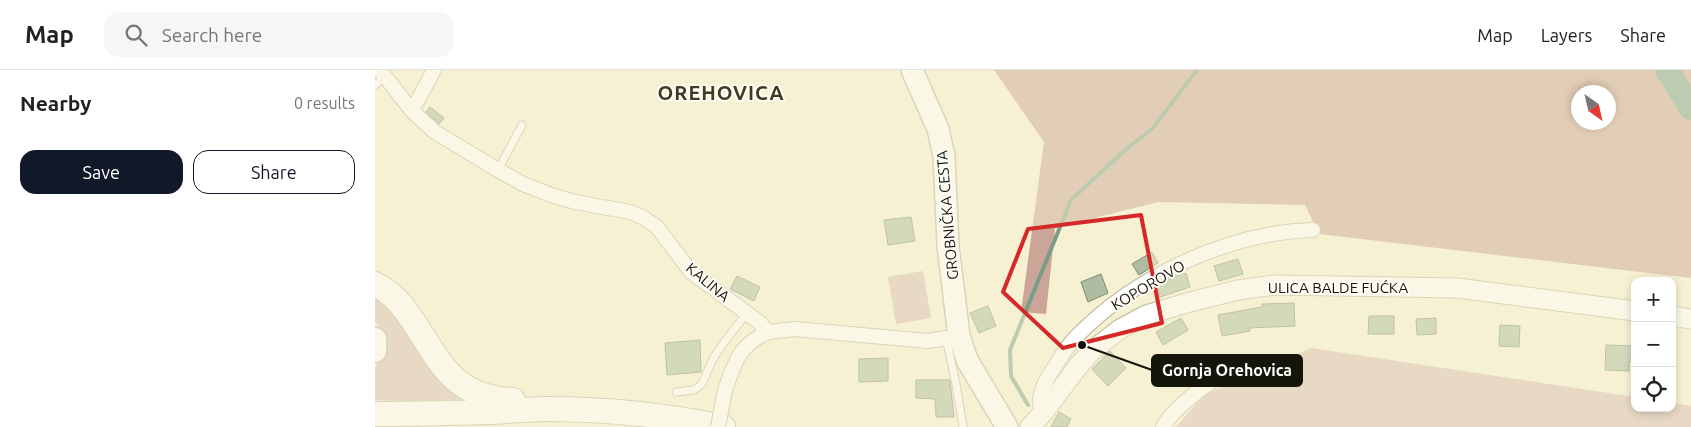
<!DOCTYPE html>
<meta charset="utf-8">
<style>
body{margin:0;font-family:Ubuntu,sans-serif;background:#f6f6f6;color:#222}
.controls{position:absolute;right:15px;bottom:15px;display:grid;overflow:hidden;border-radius:10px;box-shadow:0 2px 8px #0003}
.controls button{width:45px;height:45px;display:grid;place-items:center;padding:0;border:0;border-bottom:1px solid #e0e0e0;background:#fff;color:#222;font:25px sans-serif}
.compass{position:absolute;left:1196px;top:15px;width:45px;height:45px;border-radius:50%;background:#fff;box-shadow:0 2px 8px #0003;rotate:146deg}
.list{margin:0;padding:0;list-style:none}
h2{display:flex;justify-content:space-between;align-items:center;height:65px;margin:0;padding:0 20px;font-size:21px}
h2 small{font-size:16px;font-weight:400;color:#767676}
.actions{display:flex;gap:10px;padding:15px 20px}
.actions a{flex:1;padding:11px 0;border:1px solid #111827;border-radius:15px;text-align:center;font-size:18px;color:#111827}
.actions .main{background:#111827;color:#fff}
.icon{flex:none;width:28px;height:28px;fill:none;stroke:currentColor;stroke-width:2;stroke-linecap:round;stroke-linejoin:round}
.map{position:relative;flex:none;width:1316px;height:357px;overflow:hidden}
header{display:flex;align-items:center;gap:30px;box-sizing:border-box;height:70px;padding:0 25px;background:#fff;border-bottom:1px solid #e0e0e0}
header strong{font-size:24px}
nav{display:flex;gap:28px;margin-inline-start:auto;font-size:18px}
.search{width:350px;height:45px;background:#f6f6f6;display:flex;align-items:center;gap:12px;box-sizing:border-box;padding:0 18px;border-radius:15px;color:#767676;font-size:19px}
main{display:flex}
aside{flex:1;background:#fff}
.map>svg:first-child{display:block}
.green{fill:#d5bcb3}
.forest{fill:#cba597;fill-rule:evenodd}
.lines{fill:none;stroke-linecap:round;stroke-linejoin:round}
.stream{stroke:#799d89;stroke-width:4}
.river{stroke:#799d89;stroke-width:24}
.building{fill:#aebda1;stroke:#7d8b71}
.service-casing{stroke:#b8b496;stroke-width:9}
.minor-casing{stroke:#b8b496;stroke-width:16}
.secondary-casing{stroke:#b8b496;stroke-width:21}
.primary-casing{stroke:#b8b496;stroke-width:24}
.trunk-casing{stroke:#b8b496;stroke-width:25}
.motorway-casing{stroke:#b8b496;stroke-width:26}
.service{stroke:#fff;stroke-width:7}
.minor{stroke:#fff;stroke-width:14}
.secondary{stroke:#fff;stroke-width:19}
.primary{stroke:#fff;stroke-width:21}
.trunk{stroke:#fff;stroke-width:22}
.motorway{stroke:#fff;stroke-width:24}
.minor-bridge-casing{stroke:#b8b496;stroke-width:16;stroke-linecap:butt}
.minor-bridge{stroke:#fff;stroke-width:14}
.marked{fill:none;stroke:#d62828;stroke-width:4;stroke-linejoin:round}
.labels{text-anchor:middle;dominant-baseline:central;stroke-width:4;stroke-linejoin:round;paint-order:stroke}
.street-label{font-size:15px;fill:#16150a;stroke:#fefdf7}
.district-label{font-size:20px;font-weight:bold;letter-spacing:1px;fill:#403c22;stroke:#fefdf7}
.leader{fill:none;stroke:#16150a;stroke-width:2}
.callout-dot{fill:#16150a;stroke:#fefdf7;stroke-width:2}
.callout{fill:#16150a;stroke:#16150a;stroke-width:2}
.callout-label{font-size:16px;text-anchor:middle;font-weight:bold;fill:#fff}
</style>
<header>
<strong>Map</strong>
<div class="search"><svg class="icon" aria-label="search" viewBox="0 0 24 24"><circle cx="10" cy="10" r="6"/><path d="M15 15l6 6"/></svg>Search here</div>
<nav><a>Map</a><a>Layers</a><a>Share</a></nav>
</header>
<main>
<aside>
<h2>Nearby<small>0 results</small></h2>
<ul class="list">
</ul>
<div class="actions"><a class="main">Save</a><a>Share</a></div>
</aside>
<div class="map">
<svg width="1316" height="357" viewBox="0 0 1316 357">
<rect width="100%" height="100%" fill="#f5f1d2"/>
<path class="green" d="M 548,201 L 556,248 L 521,254 L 513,207 Z
M 0,225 L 7,229 L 96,329 L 28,331 L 0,330 L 0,298 L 5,285 L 5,263 L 0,250 Z
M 936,278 L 1260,327 L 1260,338 L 1297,338 L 1297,333 L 1316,336 L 1316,357 L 801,357 L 829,325 Z"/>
<path class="forest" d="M 619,0 L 1316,0 L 1316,208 L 944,164 L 930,135 L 783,132 L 680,158 L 671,244 L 646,242 L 669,72 ZM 1204,22 L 1234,22 L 1234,52 L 1204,52 Z"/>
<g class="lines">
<path class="stream" d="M 653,335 L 636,306 L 635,280 L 696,130 L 750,80 L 777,59 L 822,0"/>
<path class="river" d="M 1292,0 L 1316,38"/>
</g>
<path class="building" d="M 55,37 L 69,48 L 64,54 L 51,42 Z
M 536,147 L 540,171 L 513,175 L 509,150 Z
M 777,182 L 783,193 L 764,205 L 757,194 Z
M 863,189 L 868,204 L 844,211 L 839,196 Z
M 811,203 L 815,217 L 785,227 L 782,216 L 799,207 Z
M 726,204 L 733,223 L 713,232 L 706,212 Z
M 362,206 L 385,217 L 379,231 L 355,219 Z
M 919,233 L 920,256 L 875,258 L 875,261 L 847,266 L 843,245 L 887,237 L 887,234 Z
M 613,236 L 621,256 L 604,263 L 595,243 Z
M 994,246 L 1019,246 L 1019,264 L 993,264 Z
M 806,248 L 813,260 L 788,275 L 781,262 Z
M 1061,248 L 1061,264 L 1042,265 L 1041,249 Z
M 1125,255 L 1145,256 L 1144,277 L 1124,276 Z
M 325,270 L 326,302 L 292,305 L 290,273 Z
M 1231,275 L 1260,276 L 1260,292 L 1254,292 L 1254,301 L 1230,300 Z
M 735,281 L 751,298 L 733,316 L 717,299 Z
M 513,288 L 513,311 L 484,312 L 484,289 Z
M 541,310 L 575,310 L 579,347 L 561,347 L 560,329 L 541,328 Z
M 684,342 L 696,349 L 692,357 L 676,357 Z"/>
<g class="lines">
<g class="service-casing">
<path id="service" d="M 0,15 L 10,7
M 123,100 L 147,55
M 571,268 L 581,314 L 588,357
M 301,322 L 319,320 L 327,314 L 338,289 L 347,275 L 372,243"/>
</g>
<g class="minor-casing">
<path id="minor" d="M 5,0 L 37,41 L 60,62 L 123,100 L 148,114 L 176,125 L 200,132 L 255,142 L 269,148 L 282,157 L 316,202 L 384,252 L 393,262 L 420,259 L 553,271 L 584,266
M 37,41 L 59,0
M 350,320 C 360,292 364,275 393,262
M 668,343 C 660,328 670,311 679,298 C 685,288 692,276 701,267 C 759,207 854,162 938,160
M 788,357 C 800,336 840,306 862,298"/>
</g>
<g class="secondary-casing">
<path id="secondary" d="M 1297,246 L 1316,249
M 655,357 L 668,343 L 705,294 L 718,280 L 745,259 L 771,245 L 815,232 L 863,220 L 900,215 L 1082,218 L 1260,241"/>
</g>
<g class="primary-casing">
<path id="primary" d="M 537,0 L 563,59 L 569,86 L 573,176 L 584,266 L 592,290 L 632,357"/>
</g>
<g class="trunk-casing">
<path id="trunk" d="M 0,269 L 0,281"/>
</g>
<g class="motorway-casing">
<path id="motorway" d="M 0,214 C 17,222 28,236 38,251 C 67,295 79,327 138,330
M 0,344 C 39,344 78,343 118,342 C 135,341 153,339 171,339 C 230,339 290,345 348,357"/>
</g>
<use href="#service" class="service"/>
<use href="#minor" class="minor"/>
<use href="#secondary" class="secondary"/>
<use href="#primary" class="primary"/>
<use href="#trunk" class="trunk"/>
<use href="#motorway" class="motorway"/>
<g class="minor-bridge-casing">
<path id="minor-bridge" d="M 343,357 L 350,320"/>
</g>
<use href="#minor-bridge" class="minor-bridge"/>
</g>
<path d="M0 0H1316V357H0ZM 766,145 L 787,253 L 688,278 L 628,222 L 653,159 Z" fill="#f5f1d2" fill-opacity=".55" fill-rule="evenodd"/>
<path class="marked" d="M 766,145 L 787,253 L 688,278 L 628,222 L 653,159 Z"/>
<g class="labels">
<g class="street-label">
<text transform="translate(572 145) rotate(-95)">GROBNIČKA CESTA</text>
<text transform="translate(333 212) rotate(40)">KALINA</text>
<text transform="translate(773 215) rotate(-31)">KOPOROVO</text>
<text x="963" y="217">ULICA BALDE FUĆKA</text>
</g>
<g class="district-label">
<text x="346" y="22">OREHOVICA</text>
</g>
</g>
<path class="leader" d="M707 275L777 300"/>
<circle class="callout-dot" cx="707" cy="275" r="5"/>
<rect class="callout" x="777" y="285" width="150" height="31" rx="5"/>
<g class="callout-label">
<text x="852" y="306">Gornja Orehovica</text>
</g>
</svg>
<div class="controls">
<button>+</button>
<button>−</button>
<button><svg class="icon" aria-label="locate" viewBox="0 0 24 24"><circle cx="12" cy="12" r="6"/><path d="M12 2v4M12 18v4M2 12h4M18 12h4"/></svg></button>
</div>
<svg class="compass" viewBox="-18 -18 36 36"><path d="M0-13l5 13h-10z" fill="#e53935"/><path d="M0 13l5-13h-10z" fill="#767676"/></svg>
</div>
</main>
